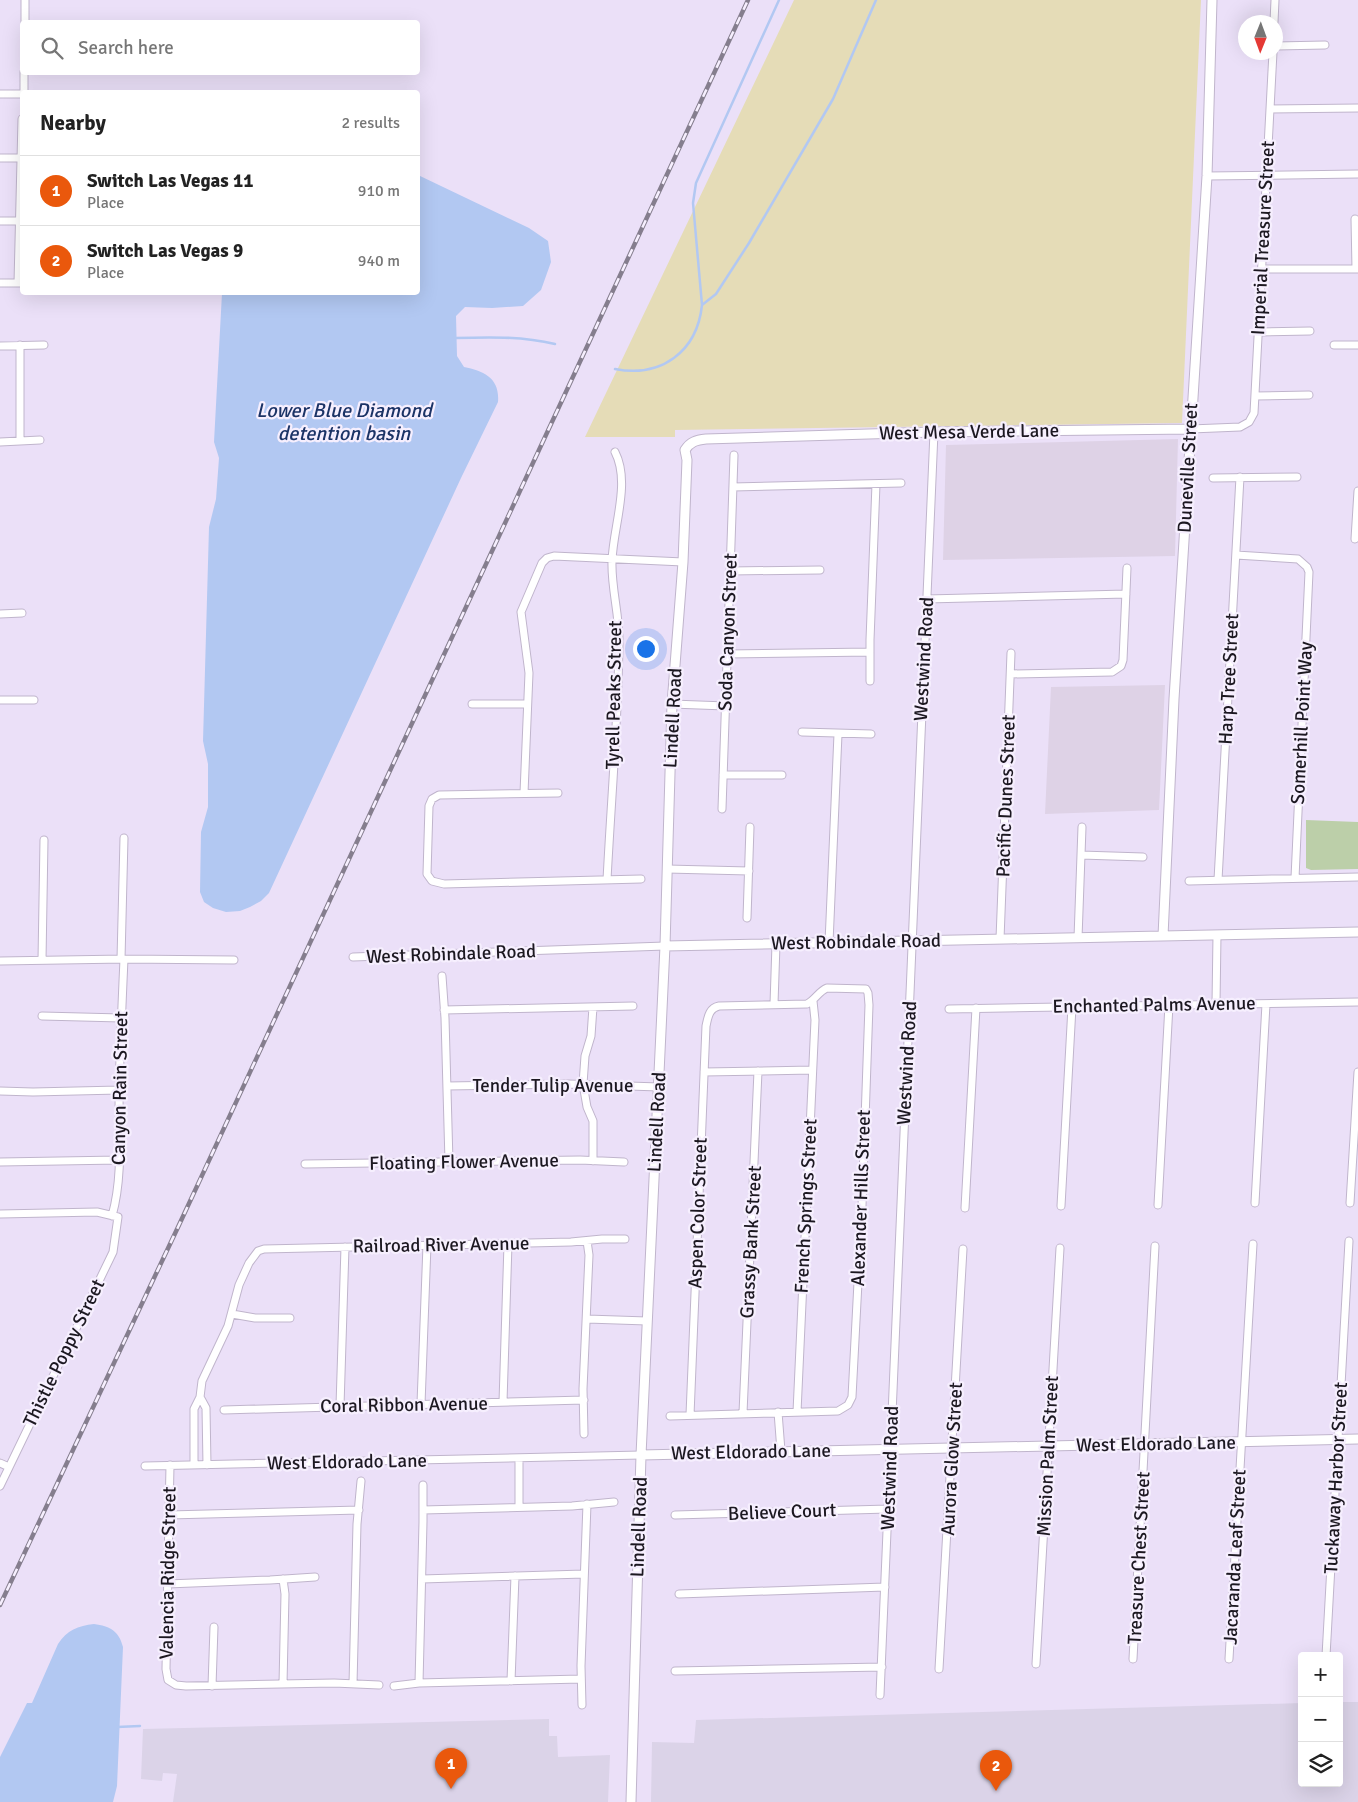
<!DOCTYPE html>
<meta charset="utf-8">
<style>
body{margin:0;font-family:Signika,sans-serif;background:#f2f2f2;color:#222}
.controls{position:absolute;right:15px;bottom:15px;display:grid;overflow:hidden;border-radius:5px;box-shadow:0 5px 20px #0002}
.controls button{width:45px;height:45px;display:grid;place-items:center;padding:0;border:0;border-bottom:1px solid #e0e0e0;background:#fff;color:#222;font:25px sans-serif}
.compass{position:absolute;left:1238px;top:15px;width:45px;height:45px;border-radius:50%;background:#fff;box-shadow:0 5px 20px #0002;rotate:181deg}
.you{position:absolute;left:645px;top:648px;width:18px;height:18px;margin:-12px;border:4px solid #fff;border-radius:50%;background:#1a73e8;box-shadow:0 0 0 8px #1a73e833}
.badge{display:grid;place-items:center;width:32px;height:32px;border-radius:50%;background:#ea580c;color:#fff;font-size:16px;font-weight:700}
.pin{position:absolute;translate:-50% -41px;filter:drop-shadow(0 1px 2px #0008)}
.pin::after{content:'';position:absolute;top:26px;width:18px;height:15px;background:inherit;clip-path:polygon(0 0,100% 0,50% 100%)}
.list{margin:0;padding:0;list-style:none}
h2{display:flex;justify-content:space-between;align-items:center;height:65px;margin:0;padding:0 20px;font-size:21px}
h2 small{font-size:16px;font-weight:400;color:#767676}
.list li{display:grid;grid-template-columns:32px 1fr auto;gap:15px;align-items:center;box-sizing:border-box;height:70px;padding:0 20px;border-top:1px solid #e0e0e0}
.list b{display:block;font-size:19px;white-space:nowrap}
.list p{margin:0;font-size:16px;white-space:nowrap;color:#767676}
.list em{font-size:16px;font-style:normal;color:#767676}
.icon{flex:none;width:28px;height:28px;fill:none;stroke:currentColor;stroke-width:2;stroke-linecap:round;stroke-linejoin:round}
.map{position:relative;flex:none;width:1358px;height:1802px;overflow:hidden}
.search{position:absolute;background:#fff;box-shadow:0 5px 20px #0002;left:20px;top:20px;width:400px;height:55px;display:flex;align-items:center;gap:12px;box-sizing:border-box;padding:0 18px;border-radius:5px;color:#767676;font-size:19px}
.panel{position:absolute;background:#fff;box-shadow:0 5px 20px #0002;left:20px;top:90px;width:400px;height:205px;border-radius:5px}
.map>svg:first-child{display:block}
.commercial{fill:#ded2e6}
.industrial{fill:#dbd3e8}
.green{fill:#bccfa9}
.sand{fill:#e5dcb7}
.water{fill:#b2c8f2}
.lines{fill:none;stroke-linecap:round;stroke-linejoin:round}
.stream{stroke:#b2c8f2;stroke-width:2.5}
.street-casing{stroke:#c0b5cc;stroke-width:9}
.secondary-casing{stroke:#c0b5cc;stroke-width:11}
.street{stroke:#fff;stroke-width:7}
.secondary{stroke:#fff;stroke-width:9}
.rail-casing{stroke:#857e8e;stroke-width:4.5}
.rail{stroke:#f6effe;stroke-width:2.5;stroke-dasharray:8;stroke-linecap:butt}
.labels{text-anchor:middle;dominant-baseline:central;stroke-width:4.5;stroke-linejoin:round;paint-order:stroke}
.street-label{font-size:19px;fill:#1c1821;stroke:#f6effe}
.water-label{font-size:20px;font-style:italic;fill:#1b3366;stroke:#f6effe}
</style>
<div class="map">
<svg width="1358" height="1802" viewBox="0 0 1358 1802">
<rect width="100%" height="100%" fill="#ebe0f8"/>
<path class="commercial" d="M 1178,439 L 1175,556 L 943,560 L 946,445 Z
M 1165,685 L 1159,810 L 1045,814 L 1051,687 Z"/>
<path class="industrial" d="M 1339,1702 L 1358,1702 L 1358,1802 L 651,1802 L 652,1742 L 694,1743 L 696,1720 L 1302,1703 L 1302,1783 L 1339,1783 Z
M 549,1719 L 549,1736 L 557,1736 L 558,1757 L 610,1755 L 608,1802 L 173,1802 L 177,1774 L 163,1773 L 162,1781 L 141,1779 L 143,1729 Z"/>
<path class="green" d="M 1306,820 L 1358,822 L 1358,869 L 1311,870 L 1306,868 Z"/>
<path class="sand" d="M 794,0 L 1201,0 L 1182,423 L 675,430 L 675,437 L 585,437 Z"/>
<path class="water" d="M 418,175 L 529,228 L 548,241 L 551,262 L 541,290 L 523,306 L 492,308 L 465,307 L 456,316 L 457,356 L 464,367 C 484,371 500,378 498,402 L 461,478 L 269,893 L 261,901 L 250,907 L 240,911 L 226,912 L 213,908 L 204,902 L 200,892 L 201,832 L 208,807 L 208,764 L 203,741 L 209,527 L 216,499 L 219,458 L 214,442 L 222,293 L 418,292 Z
M 94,1624 C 110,1626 119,1631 123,1647 L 117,1786 L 113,1802 L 0,1802 L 0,1757 L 27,1703 L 32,1703 L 58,1644 C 67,1630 78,1626 94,1624 Z"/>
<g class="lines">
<path class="stream" d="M 702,305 L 716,294 L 749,243 L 833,99 L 876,0
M 454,338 C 488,337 521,336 555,344
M 615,369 C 661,378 697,352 702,305 L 693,203 L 696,183 L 779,0
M 117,1727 L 140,1726"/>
<g class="street-casing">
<path id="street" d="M 25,22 L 25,0
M 1274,22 L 1275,0
M 1276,46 L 1325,45
M 24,92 L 24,72
M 0,94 L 22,94
M 1270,109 L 1358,108
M 0,158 L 21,158
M 1207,176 L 1358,174
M 1355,219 L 1356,269
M 0,221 L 18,221
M 1262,269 L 1358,269
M 0,283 L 22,283
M 18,283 L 22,119
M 1259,332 L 1310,331
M 1334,345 L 1358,345
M 0,346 L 44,345
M 1255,396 L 1309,395
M 1191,429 L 1240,427 L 1249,422 L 1254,413 L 1273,52
M 20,440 L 20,345
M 0,442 L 40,440
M 1213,478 L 1297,477
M 733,487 L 901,483
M 1355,539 L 1358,491
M 1236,555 L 1298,559 L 1307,567 L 1309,572 L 1295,878
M 730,571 L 820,570
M 927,599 L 1126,594
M 0,614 L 22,613
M 727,654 L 870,652
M 1011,674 L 1112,672 L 1121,666 L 1123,660 L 1127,568
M 870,681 L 870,640 L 876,484
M 0,700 L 34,700
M 472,704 L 527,704
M 672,704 L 726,706
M 802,732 L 871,734
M 723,775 L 782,775
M 524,793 L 529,673 L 521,612 L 542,563 L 547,558 L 554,556 L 683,562
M 558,793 L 439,795 L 432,799 L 429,806 L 427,874 L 432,881 L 444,884 L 641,879
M 722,809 L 734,455
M 1081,855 L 1143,857
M 667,869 L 749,871
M 607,880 C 611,802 618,723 619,644 C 620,616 611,589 612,561 C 613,527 631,483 615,452
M 1218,880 L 1240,477
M 1189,881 L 1358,877
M 747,918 L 750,827
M 1078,938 L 1082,827
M 1000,939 L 1011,653
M 829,943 L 838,734
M 353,957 L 665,946
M 121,959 L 124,838
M 42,960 L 44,840
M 0,961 L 124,959 L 234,960
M 442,976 L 445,1018 L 449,1162
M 774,1004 L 776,944
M 1216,1004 L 1217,935
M 593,1007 L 591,1036 L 585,1056 L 583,1084 L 587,1107 L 593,1121 L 593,1161
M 949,1009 L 1358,1002
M 444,1010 L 633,1006
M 42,1016 L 121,1018
M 704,1072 L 812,1070
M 447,1086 L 569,1084 L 659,1087
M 0,1091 L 33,1092 L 119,1090
M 0,1162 L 119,1160
M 305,1164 L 580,1160 L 624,1162
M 1255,1203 L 1266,1004
M 1350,1203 L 1358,1072
M 1158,1205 L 1169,1005
M 1061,1206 L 1072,1007
M 965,1208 L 976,1008
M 0,1214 L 97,1212 L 118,1217 L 113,1252 L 0,1486
M 112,1216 C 123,1177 119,1134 119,1093 C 120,1048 122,1004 124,959
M 232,1314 L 255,1318 L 290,1318
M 587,1319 L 647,1321
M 200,1397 L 206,1408 L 207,1465
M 503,1402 L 508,1244
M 421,1404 L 427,1245
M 340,1406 L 345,1247
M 224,1410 L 584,1400
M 778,1412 L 781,1451
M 797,1412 L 815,1020 L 813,1001
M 743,1413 L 758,1071
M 670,1416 L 838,1411 L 848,1405 L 852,1397 L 862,1206 L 869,1005 L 868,993 L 866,989 L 827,988 C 819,991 815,1000 807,1004 L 719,1006 C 709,1008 708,1017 706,1026 L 690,1415
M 584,1434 L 583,1389 L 589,1255 L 587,1241
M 519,1458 L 519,1507
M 0,1463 L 9,1467
M 170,1465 L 166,1669 L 168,1680 L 176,1685 L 186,1686 L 334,1683 L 379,1685
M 194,1465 L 194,1409 L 200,1397 L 202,1381 L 228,1326 L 239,1285 L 249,1263 L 258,1251 L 264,1249 L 571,1242 L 602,1239 L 625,1239
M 145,1466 L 641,1455
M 423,1510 L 572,1506 L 614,1502
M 169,1515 L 359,1510
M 675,1515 L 888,1509
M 422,1579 L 584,1574
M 167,1584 L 270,1580 L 315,1577
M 679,1594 L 885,1587
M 1326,1656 L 1349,1241
M 1133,1659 L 1155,1246
M 1229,1659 L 1253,1244
M 1036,1664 L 1060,1248
M 939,1669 L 963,1249
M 675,1671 L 882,1667
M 511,1681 L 515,1576
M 419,1683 L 423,1522 L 423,1485
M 283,1684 L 285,1594 L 283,1579
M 353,1684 L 357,1524 L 361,1481
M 212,1686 L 214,1627
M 394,1686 L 419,1683 L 581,1679
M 880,1695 L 934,432
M 582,1705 L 581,1666 L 587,1504"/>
</g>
<g class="secondary-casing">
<path id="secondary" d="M 1163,936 L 1174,699 L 1207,176 L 1212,0
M 665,946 L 1358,932
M 641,1455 L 1358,1439
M 631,1802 L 641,1455 L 665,946 L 672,704 L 683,562 L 687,460 L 685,450 C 690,442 696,440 706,439 L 934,432 L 1191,429"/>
</g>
<use href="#street" class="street"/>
<use href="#secondary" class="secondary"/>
<g class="rail-casing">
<path id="rail" d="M 0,1605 L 179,1225 L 748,0"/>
</g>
<use href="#rail" class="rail"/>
</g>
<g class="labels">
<g class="street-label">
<text transform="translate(1263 238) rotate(-87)">Imperial Treasure Street</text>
<text transform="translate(969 432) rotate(-1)">West Mesa Verde Lane</text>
<text transform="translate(1188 468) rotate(-87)">Duneville Street</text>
<text transform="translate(728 632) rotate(-88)">Soda Canyon Street</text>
<text transform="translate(924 659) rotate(-87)">Westwind Road</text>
<text transform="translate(1229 679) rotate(-87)">Harp Tree Street</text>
<text transform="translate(614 695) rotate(-89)">Tyrell Peaks Street</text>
<text transform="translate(673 718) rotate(-87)">Lindell Road</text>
<text transform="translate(1302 723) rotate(-87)">Somerhill Point Way</text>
<text transform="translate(1006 796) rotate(-88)">Pacific Dunes Street</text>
<text transform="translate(856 942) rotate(-1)">West Robindale Road</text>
<text transform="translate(451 954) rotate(-2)">West Robindale Road</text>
<text transform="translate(1154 1005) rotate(-1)">Enchanted Palms Avenue</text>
<text transform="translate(907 1063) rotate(-87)">Westwind Road</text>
<text x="553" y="1086">Tender Tulip Avenue</text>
<text transform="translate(120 1088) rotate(-89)">Canyon Rain Street</text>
<text transform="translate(657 1122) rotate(-87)">Lindell Road</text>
<text transform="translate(464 1162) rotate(-1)">Floating Flower Avenue</text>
<text transform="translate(861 1198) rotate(-88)">Alexander Hills Street</text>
<text transform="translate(806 1206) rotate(-87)">French Springs Street</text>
<text transform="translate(698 1213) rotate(-88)">Aspen Color Street</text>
<text transform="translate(751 1242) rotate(-87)">Grassy Bank Street</text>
<text transform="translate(441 1245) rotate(-1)">Railroad River Avenue</text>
<text transform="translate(64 1353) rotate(-64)">Thistle Poppy Street</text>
<text transform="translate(404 1405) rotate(-1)">Coral Ribbon Avenue</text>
<text transform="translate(1156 1444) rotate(-1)">West Eldorado Lane</text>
<text transform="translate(751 1452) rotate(-1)">West Eldorado Lane</text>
<text transform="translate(1048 1456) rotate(-87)">Mission Palm Street</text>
<text transform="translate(952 1459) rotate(-87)">Aurora Glow Street</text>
<text transform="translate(347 1462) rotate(-1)">West Eldorado Lane</text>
<text transform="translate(890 1468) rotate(-88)">Westwind Road</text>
<text transform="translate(1336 1478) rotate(-87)">Tuckaway Harbor Street</text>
<text transform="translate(782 1512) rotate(-2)">Believe Court</text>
<text transform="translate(639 1527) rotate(-88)">Lindell Road</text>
<text transform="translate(1235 1557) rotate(-87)">Jacaranda Leaf Street</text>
<text transform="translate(1139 1558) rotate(-87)">Treasure Chest Street</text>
<text transform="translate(168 1573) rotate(-89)">Valencia Ridge Street</text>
</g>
<g class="water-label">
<text x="344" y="410">Lower Blue Diamond<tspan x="344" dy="23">detention basin</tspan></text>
</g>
</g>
</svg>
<div class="controls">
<button>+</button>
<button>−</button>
<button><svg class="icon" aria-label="layers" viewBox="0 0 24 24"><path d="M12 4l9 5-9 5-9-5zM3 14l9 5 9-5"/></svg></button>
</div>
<svg class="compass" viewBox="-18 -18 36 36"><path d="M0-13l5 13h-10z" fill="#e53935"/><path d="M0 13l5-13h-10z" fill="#767676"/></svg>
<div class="you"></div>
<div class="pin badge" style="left:451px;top:1789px">1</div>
<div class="pin badge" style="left:996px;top:1791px">2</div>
<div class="search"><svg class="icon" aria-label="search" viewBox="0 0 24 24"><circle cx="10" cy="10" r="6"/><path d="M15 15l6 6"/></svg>Search here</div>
<section class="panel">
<h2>Nearby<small>2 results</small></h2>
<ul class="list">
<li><span class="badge">1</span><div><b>Switch Las Vegas 11</b><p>Place</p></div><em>910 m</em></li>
<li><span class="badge">2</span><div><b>Switch Las Vegas 9</b><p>Place</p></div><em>940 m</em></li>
</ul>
</section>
</div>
